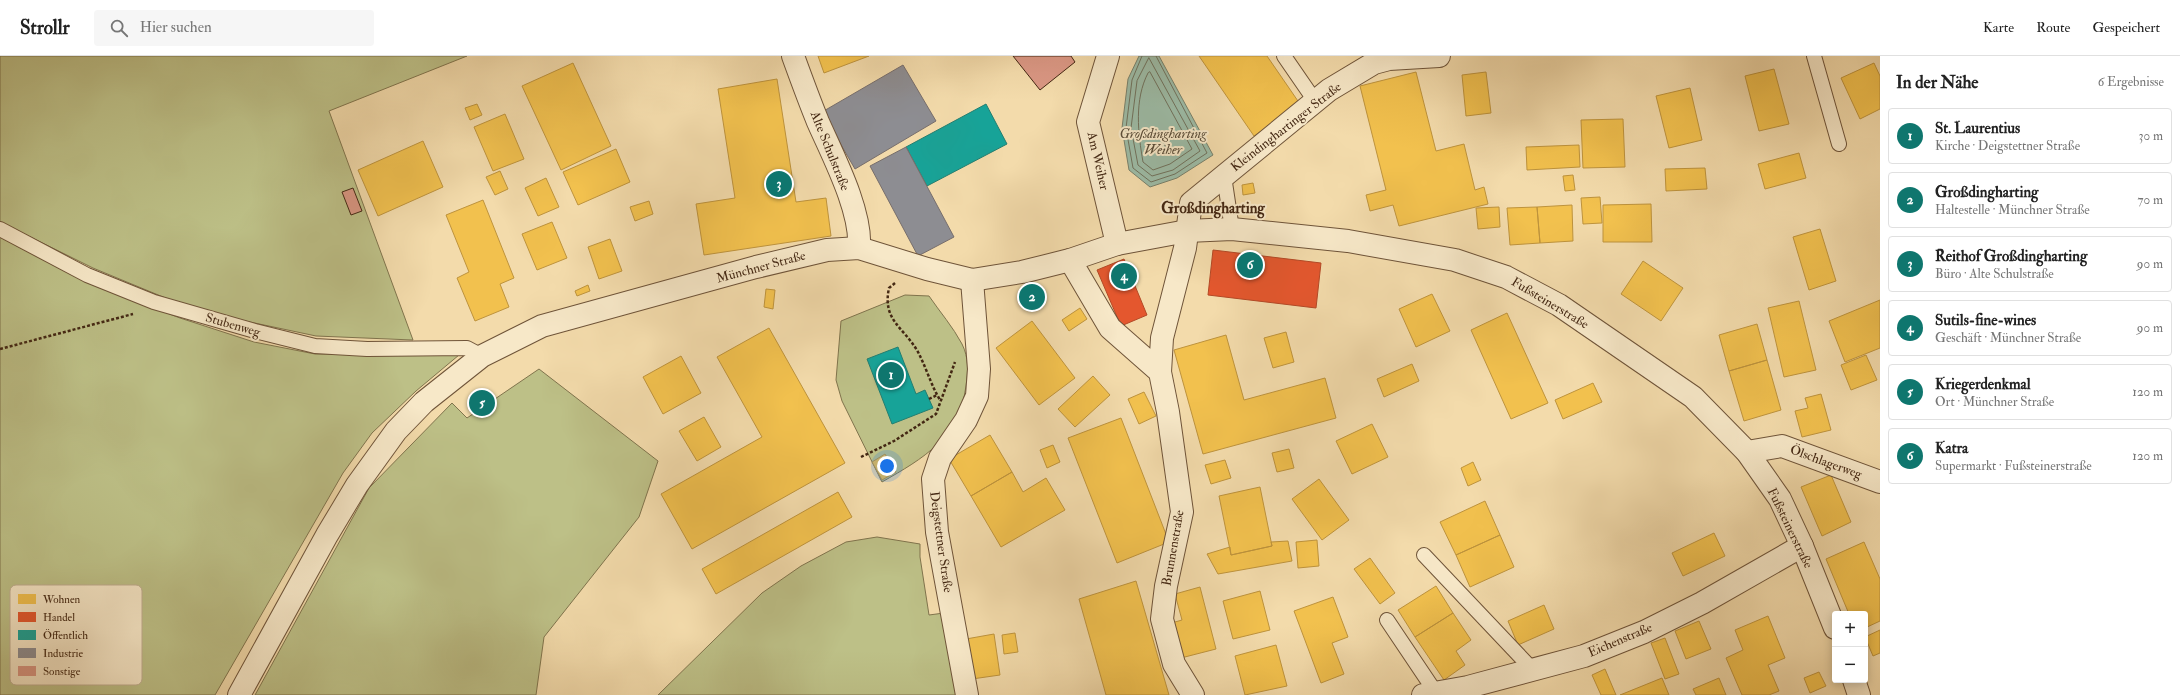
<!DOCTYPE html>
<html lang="de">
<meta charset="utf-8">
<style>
body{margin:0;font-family:"IM FELL Double Pica",serif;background:#f6f6f6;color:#222}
.controls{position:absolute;right:12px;bottom:12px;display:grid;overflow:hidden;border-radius:4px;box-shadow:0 2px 10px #0003}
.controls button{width:36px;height:36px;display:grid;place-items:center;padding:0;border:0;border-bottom:1px solid #e0e0e0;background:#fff;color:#222;font:20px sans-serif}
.you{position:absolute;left:887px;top:410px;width:14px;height:14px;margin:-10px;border:3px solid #fff;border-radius:50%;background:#1a73e8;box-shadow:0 0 0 6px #1a73e833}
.badge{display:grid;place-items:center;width:26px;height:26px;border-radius:50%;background:#0f766e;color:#fff;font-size:13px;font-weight:700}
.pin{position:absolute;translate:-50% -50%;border:2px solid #fff;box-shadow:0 1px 4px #0006}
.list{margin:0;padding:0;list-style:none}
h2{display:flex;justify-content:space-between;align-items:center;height:52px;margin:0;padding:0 16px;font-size:17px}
h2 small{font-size:13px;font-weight:400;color:#767676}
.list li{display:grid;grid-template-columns:26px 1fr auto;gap:12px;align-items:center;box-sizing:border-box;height:56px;margin:0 8px 8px;padding:0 8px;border:1px solid #e0e0e0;border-radius:4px}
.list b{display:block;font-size:15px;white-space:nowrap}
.list p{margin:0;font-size:13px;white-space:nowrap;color:#767676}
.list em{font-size:13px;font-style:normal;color:#767676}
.icon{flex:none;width:22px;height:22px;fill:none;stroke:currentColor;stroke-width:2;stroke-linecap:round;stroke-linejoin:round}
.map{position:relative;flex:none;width:1880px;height:639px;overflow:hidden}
header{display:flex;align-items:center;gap:24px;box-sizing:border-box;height:56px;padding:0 20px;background:#fff;border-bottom:1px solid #e0e0e0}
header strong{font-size:19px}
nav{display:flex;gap:22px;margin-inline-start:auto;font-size:14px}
.search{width:280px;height:36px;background:#f6f6f6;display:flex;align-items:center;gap:10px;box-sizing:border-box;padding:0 14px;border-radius:4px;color:#767676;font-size:15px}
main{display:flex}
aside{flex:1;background:#fff}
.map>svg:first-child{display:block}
.green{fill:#bdc087;stroke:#80744d}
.water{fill:#9cbba6;stroke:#78806b}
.homes{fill:#f2c14e;stroke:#be933c}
.shops{fill:#e4572e;stroke:#b44926}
.public{fill:#17a398;stroke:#247e70}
.industry{fill:#8d8d92;stroke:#776e6c}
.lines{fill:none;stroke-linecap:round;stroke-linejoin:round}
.shore{stroke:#70715c;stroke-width:1}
.building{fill:#da9784;stroke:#432713}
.service-casing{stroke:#6f5439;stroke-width:16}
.minor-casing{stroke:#6f5439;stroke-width:24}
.tertiary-casing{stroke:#6f5439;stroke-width:24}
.path{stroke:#432713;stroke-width:2.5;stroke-dasharray:3 2;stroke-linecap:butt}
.service{stroke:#f7e8c8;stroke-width:14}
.minor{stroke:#f7e8c8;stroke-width:22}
.tertiary{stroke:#f7e8c8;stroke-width:22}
.labels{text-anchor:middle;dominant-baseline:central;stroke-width:4;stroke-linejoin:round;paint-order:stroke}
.street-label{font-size:13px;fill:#432713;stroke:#f7e8c8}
.water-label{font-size:14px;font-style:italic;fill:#594c38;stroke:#f7e8c8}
.quarter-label{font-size:15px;font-weight:bold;fill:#432713;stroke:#f7e8c8}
.key{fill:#f7e8c8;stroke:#c1ae92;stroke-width:1}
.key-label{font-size:11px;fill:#432713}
</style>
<header>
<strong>Strollr</strong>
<div class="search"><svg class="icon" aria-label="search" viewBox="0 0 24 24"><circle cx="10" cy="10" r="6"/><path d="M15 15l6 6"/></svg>Hier suchen</div>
<nav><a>Karte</a><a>Route</a><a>Gespeichert</a></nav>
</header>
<main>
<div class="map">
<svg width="1880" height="639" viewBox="0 0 1880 639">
<rect width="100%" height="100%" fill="#f3dbab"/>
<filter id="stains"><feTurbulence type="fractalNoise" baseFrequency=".005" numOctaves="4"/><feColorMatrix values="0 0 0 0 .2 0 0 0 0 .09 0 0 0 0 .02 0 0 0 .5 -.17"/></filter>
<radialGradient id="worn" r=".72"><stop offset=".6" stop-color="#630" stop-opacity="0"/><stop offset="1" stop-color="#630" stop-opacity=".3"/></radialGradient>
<path class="green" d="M 0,0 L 467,0 L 329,55 L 413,284 L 316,280 L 212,258 L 180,248 L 93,212 L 0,166 Z
M 0,181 L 86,226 L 180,262 L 254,286 L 315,298 L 459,299 L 416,335 L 372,377 L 343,417 L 215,639 L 0,639 Z
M 905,239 L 929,240 C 940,256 953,271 962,288 C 969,302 968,315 966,330 C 959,382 924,402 882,426 L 842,345 L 836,324 L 841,265 Z
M 539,313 L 658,405 L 639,461 L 544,581 L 536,639 L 255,639 L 369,432 L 452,347 L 467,362 Z
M 877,481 L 920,488 L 920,501 L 929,559 L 944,557 L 957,639 L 658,639 L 762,537 L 801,510 L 846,486 Z"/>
<path class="water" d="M 1139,0 L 1159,0 L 1213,99 L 1177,122 L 1150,131 L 1129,114 L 1122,72 L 1128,23 Z"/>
<path class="homes" d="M 818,0 L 869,0 L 824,17 Z
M 1199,0 L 1267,0 L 1300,48 L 1254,80 Z
M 573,7 L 611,90 L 561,114 L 522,30 Z
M 1874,7 L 1880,20 L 1880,53 L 1860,63 L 1841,22 Z
M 1774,13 L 1789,68 L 1759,75 L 1745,20 Z
M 1416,16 L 1436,95 L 1464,88 L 1475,134 L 1484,131 L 1488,148 L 1399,170 L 1393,149 L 1370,155 L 1366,139 L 1386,134 L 1360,30 Z
M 1486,16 L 1491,57 L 1466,60 L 1462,19 Z
M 777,23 L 796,146 L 826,142 L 831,180 L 704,199 L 696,148 L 735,142 L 718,33 Z
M 1690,32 L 1702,84 L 1669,92 L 1656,40 Z
M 477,48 L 482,59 L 470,64 L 465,52 Z
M 505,58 L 524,103 L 493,115 L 474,71 Z
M 1623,63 L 1625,111 L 1583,112 L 1581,64 Z
M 423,85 L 443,131 L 378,160 L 358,114 Z
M 1579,89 L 1580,111 L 1527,114 L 1526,91 Z
M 616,93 L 630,126 L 578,149 L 563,116 Z
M 1799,97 L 1806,122 L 1765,133 L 1758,108 Z
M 1705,112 L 1707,133 L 1666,135 L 1665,113 Z
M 500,115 L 508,133 L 495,139 L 486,121 Z
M 1573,119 L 1575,134 L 1565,135 L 1563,120 Z
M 546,122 L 559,151 L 538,160 L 525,132 Z
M 1253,127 L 1255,137 L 1243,139 L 1242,129 Z
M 1600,141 L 1602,167 L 1583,168 L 1581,142 Z
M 483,144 L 514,222 L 500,228 L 509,251 L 475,265 L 457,222 L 469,216 L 446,159 Z
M 649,145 L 653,158 L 635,165 L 630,151 Z
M 1651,148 L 1652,186 L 1603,186 L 1603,149 Z
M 1572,149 L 1573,185 L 1540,187 L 1537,151 Z
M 1499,151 L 1500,171 L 1478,173 L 1476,152 Z
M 1537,151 L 1540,187 L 1510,189 L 1507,152 Z
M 552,166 L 567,202 L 537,214 L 522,178 Z
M 1820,173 L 1836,225 L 1809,234 L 1793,181 Z
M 610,183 L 622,215 L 599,223 L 588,191 Z
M 1643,205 L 1683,232 L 1661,265 L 1621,238 Z
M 588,229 L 590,235 L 577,240 L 575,235 Z
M 766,233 L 775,234 L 773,253 L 764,251 Z
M 1432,238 L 1450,275 L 1416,291 L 1399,253 Z
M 1880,244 L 1880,292 L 1845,306 L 1829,265 Z
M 1799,245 L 1816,314 L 1784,321 L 1768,252 Z
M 1080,252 L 1087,263 L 1069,275 L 1062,264 Z
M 1507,257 L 1548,347 L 1511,363 L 1471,274 Z
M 1032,265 L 1075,322 L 1039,349 L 996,292 Z
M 1757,268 L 1767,304 L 1729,315 L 1719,279 Z
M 769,272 L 845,407 L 692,493 L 661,438 L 762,381 L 717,301 Z
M 1286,276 L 1294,306 L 1273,312 L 1264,282 Z
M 1226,279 L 1244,344 L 1325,322 L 1336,362 L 1203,398 L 1174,294 Z
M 1866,299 L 1877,324 L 1851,334 L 1841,309 Z
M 681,300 L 701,337 L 663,358 L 643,321 Z
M 1767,304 L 1781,354 L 1744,365 L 1729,315 Z
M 1412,308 L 1419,325 L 1384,341 L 1377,323 Z
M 1093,320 L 1110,339 L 1075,371 L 1058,353 Z
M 1593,327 L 1602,346 L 1563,363 L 1555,344 Z
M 1144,336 L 1156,360 L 1139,368 L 1128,343 Z
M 1821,338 L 1831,374 L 1802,381 L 1795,355 L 1808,352 L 1805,342 Z
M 704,361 L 721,391 L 697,405 L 679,375 Z
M 1121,362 L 1169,486 L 1117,507 L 1068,382 Z
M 1372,368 L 1388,401 L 1352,418 L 1336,385 Z
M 990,379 L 1012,416 L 971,440 L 949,403 Z
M 1053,389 L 1060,406 L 1047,412 L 1040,394 Z
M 1289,393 L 1294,412 L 1277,416 L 1272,397 Z
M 885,398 L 896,416 L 882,424 L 872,406 Z
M 1225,404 L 1231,422 L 1211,428 L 1205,409 Z
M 1473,406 L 1481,424 L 1468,430 L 1461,412 Z
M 1012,416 L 1023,436 L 1046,422 L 1065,454 L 1001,491 L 971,440 Z
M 1831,419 L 1851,466 L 1822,480 L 1801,431 Z
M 1319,423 L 1349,464 L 1322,484 L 1292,443 Z
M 1260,431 L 1272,490 L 1231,499 L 1219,440 Z
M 838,436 L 852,461 L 716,538 L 702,513 Z
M 1485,445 L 1500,479 L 1456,499 L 1440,466 Z
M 1714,477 L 1725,500 L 1683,520 L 1672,497 Z
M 1500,479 L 1514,511 L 1470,531 L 1456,499 Z
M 1317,484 L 1319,510 L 1298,512 L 1296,486 Z
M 1288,485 L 1292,505 L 1218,518 L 1207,498 L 1230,491 L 1231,499 L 1272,490 L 1271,486 Z
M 1864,486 L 1880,523 L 1880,565 L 1865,572 L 1865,558 L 1849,558 L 1826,503 Z
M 1370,502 L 1395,537 L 1380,548 L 1354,513 Z
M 1136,525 L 1169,639 L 1106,639 L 1079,543 Z
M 1436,530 L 1453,557 L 1415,581 L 1398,554 Z
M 1200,531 L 1216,593 L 1177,603 L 1168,568 L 1182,564 L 1175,538 Z
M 1260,535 L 1270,574 L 1233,583 L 1223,545 Z
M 1333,541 L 1348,581 L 1332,587 L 1344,618 L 1321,627 L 1294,555 Z
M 1544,549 L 1554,573 L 1518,589 L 1508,565 Z
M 1453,557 L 1471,584 L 1456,595 L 1465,609 L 1444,624 L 1415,581 Z
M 1768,560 L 1785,602 L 1768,609 L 1779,635 L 1769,639 L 1742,639 L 1726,602 L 1743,594 L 1735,574 Z
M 1699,565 L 1711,593 L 1686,603 L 1675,575 Z
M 1880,574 L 1880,597 L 1873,600 L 1865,581 Z
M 1015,577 L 1018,596 L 1004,598 L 1002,579 Z
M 994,578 L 1000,619 L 972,623 L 966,583 Z
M 1665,582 L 1679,618 L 1665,623 L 1651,587 Z
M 1276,589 L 1287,630 L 1245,639 L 1235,600 Z
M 1605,613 L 1616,639 L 1601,639 L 1592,619 Z
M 1819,616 L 1826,630 L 1810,637 L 1804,622 Z
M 1662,622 L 1669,639 L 1620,639 Z
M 1719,622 L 1726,639 L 1696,639 L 1693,633 Z"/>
<path class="shops" d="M 1213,194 L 1321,207 L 1316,252 L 1208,239 Z
M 1124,203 L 1147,259 L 1121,270 L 1097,214 Z"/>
<path class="public" d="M 986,48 L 1007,88 L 927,130 L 906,91 Z
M 898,291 L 916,338 L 925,334 L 933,352 L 892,368 L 867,303 Z"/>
<path class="industry" d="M 903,9 L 936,65 L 855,113 L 822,56 Z
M 906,91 L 954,181 L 918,200 L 870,110 Z"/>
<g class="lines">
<path class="shore" d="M 1142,0 L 1132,24 L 1126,72 L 1133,112 L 1151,126 L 1175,118 L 1207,97 L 1156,0
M 1149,2 L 1200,95 L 1173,114 L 1152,120 L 1138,109 L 1131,72 L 1137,25 Z
M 1150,16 L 1192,93 L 1170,108 L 1153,114 L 1143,106 C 1138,77 1134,44 1148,17 Z"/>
</g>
<path class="building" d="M 1013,0 L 1071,0 L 1075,6 L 1040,34 Z
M 353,132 L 362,155 L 351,159 L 342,136 Z"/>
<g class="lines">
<g class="service-casing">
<path id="service" d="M 1284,0 L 1315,45
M 1814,0 L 1839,88
M 1224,120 L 1232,173
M 0,173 L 87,219 L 154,246 L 255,275 L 315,290 L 367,293 L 467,292 L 482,300
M 1424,499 L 1532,613
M 1387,564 L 1436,637"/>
</g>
<g class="minor-casing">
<path id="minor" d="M 793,0 C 801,22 809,44 818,66 C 833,100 862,155 859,192
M 1108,0 L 1088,66 L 1117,188
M 1070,204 L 1110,272 L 1160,316
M 1747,396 L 1782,390 L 1880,426
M 967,639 L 937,476 L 933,423 L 940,402 L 966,364 L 977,340 L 979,313 L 972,224
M 1193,639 L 1174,608 L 1162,563 L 1166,530 L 1182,456 L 1168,356 L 1160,316 L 1162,282 L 1185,192 L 1191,147 L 1329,34 L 1374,7 L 1389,3 L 1439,0
M 1423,639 L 1468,631 L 1584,600 L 1644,576 L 1702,547 L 1802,490"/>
</g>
<g class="tertiary-casing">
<path id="tertiary" d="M 1854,624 L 1859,639
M 239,639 L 327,479 L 357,429 L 396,375 L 424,346 L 482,300 L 542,270 L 756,211 L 827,194 L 859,192 L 927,213 L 972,224 L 1022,216 L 1070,204 L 1117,188 L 1187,175 L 1232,173 L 1348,185 L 1455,204 L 1506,221 L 1559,249 L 1693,341 L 1747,396 L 1780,443 L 1802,490 L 1835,572"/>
</g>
<path class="path" d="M 895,227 L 889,232 C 882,265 904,271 918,296 C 926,311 931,329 940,344
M 0,293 L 133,258
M 929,343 L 937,339
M 861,401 L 894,385 L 936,358 L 955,306"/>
<use href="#service" class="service"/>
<use href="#minor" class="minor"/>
<use href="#tertiary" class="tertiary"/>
</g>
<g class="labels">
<g class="street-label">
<text transform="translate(1286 71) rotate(-38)">Kleindinghartinger Straße</text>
<text transform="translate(830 95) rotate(68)">Alte Schulstraße</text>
<text transform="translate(1098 105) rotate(77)">Am Weiher</text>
<text transform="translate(761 211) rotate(-15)">Münchner Straße</text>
<text transform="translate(1550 247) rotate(31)">Fußsteinerstraße</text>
<text transform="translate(233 269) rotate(16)">Stubenweg</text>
<text transform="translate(1826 406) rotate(20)">Ölschlagerweg</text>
<text transform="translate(1790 472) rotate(64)">Fußsteinerstraße</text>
<text transform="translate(941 486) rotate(82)">Deigstettner Straße</text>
<text transform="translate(1173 492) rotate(-80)">Brunnenstraße</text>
<text transform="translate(1620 584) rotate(-23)">Eichenstraße</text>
</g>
<g class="water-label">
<text x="1163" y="77">Großdingharting<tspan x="1163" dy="16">Weiher</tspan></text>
</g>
<g class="quarter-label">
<text x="1213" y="152">Großdingharting</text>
</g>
</g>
<rect x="10" y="529" width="132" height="100" rx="6" class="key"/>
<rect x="18" y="538" width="18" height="10" fill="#f2c14e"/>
<rect x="18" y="556" width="18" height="10" fill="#e4572e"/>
<rect x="18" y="574" width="18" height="10" fill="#17a398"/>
<rect x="18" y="592" width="18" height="10" fill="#8d8d92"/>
<rect x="18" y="610" width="18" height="10" fill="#da9784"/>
<g class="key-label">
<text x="43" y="547">Wohnen</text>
<text x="43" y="565">Handel</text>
<text x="43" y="583">Öffentlich</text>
<text x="43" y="601">Industrie</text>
<text x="43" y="619">Sonstige</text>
</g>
<rect width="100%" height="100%" filter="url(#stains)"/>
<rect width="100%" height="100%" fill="url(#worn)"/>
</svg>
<div class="controls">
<button>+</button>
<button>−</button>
</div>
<div class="you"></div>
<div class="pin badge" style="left:891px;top:319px">1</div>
<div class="pin badge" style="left:1032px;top:241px">2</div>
<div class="pin badge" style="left:779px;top:128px">3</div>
<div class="pin badge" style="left:1124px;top:220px">4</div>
<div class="pin badge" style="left:482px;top:347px">5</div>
<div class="pin badge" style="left:1250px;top:209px">6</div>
</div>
<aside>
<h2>In der Nähe<small>6 Ergebnisse</small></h2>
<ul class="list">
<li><span class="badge">1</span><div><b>St. Laurentius</b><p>Kirche · Deigstettner Straße</p></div><em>30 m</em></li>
<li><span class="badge">2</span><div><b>Großdingharting</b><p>Haltestelle · Münchner Straße</p></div><em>70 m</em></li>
<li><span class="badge">3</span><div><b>Reithof Großdingharting</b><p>Büro · Alte Schulstraße</p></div><em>90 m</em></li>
<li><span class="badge">4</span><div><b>Sutils-fine-wines</b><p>Geschäft · Münchner Straße</p></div><em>90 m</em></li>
<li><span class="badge">5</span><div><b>Kriegerdenkmal</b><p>Ort · Münchner Straße</p></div><em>120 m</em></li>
<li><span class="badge">6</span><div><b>Katra</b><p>Supermarkt · Fußsteinerstraße</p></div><em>120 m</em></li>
</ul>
</aside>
</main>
